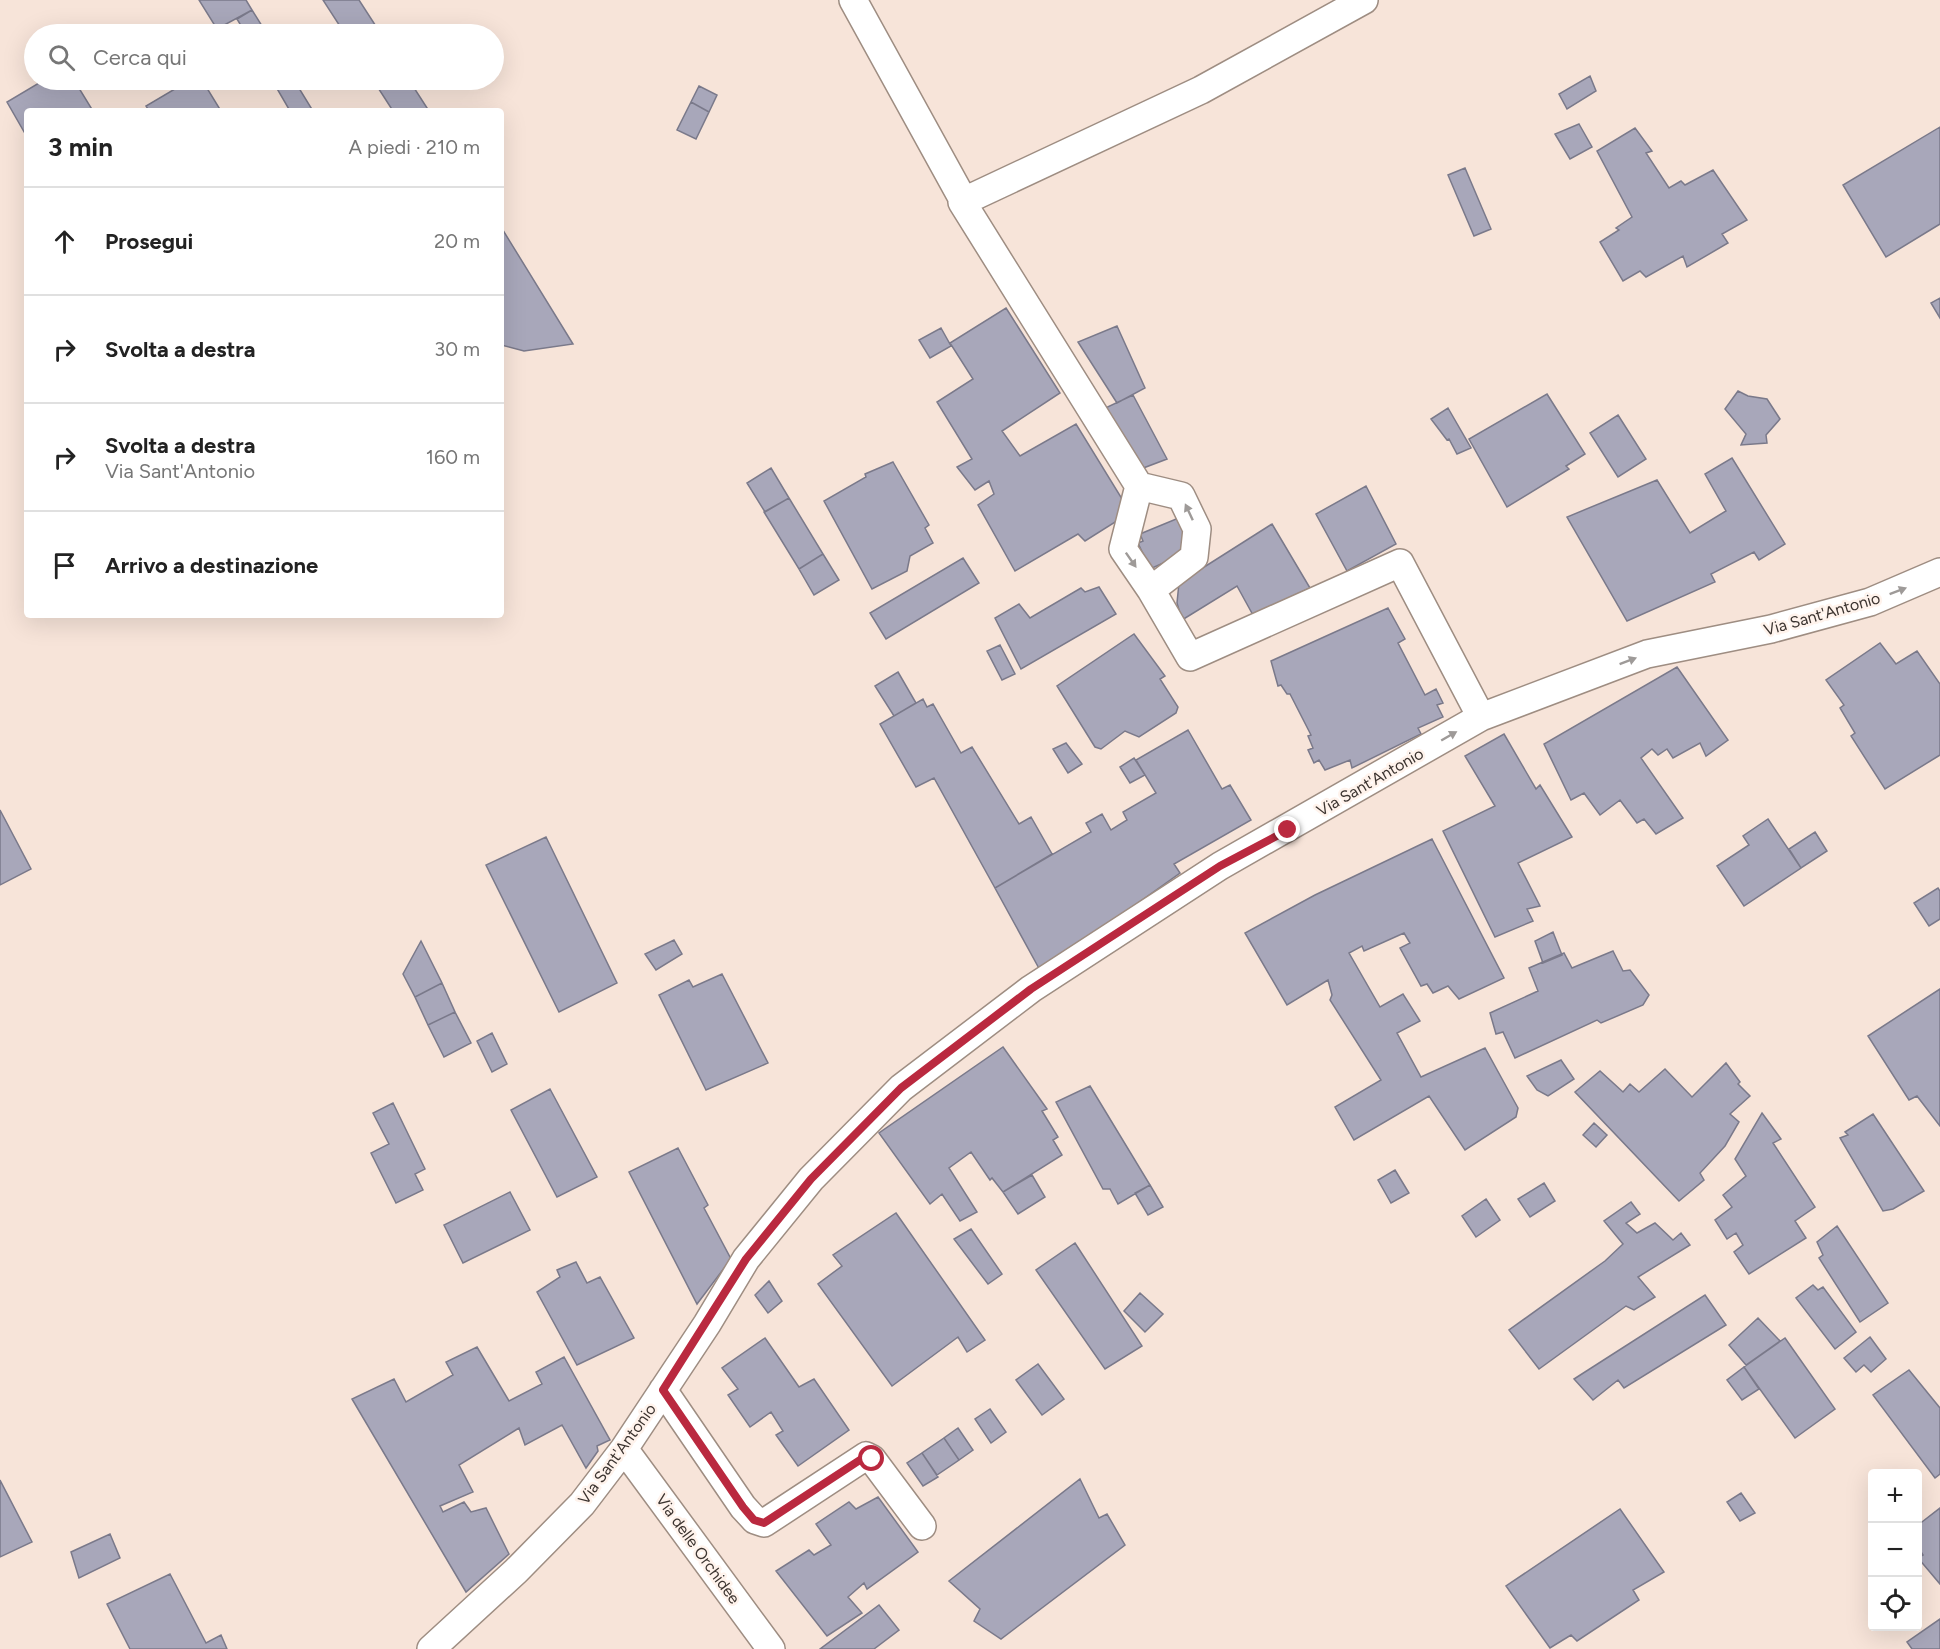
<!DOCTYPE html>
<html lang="it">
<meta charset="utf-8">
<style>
body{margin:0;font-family:Figtree,sans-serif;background:#f6f6f6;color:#222}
.controls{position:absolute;right:18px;bottom:18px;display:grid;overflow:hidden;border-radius:6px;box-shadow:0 6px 24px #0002}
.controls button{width:54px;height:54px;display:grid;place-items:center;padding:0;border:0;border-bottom:2px solid #e0e0e0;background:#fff;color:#222;font:30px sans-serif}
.stop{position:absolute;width:18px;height:18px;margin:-14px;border:4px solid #ba293f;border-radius:50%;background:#fff}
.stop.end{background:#ba293f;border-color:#fff;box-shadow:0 2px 6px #0008}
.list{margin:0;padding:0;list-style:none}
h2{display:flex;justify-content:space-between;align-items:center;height:78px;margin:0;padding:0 24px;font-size:26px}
h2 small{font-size:20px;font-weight:400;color:#767676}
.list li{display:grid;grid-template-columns:39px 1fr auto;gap:18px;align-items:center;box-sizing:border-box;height:108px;padding:0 24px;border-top:2px solid #e0e0e0}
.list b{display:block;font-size:22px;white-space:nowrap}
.list p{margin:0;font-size:20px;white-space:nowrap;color:#767676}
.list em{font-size:20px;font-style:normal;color:#767676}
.icon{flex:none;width:33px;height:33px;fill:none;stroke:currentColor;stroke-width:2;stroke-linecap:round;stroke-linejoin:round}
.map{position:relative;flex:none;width:1940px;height:1649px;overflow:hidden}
.search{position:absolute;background:#fff;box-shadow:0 6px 24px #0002;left:24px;top:24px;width:480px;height:66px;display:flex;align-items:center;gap:15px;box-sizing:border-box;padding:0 21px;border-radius:33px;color:#767676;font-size:22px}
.panel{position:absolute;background:#fff;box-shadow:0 6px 24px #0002;left:24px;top:108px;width:480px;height:510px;border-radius:6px}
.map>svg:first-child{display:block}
.building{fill:#a8a7ba;stroke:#7a798a;stroke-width:1.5}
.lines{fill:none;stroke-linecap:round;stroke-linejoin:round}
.street-casing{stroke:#9e8d82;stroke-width:30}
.street{stroke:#fff;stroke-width:27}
.oneway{fill:#9e9a98}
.route{stroke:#ba293f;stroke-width:8}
.labels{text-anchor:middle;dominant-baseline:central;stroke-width:5;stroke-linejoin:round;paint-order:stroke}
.street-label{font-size:16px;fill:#3c3430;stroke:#fff3ec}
</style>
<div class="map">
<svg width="1940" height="1649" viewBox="0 0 1940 1649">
<rect width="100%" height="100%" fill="#f7e4d9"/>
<path class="building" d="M 199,0 L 246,0 L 252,10 L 217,29 Z
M 323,0 L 359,0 L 381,34 L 345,34 Z
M 252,10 L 267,34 L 246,34 L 237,19 Z
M 1590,76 L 1596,91 L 1567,109 L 1559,94 Z
M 44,80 L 74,80 L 93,111 L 27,111 L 27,137 L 7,102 Z
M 190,80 L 202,80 L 221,111 L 149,111 L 146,106 Z
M 272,80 L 294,80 L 313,111 L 290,111 Z
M 373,80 L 409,80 L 429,111 L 393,111 Z
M 699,86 L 717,95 L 709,112 L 691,102 Z
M 691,102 L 709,112 L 696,139 L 677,130 Z
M 1579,124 L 1592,147 L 1570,159 L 1555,134 Z
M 1940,127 L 1940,224 L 1886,257 L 1843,185 Z
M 1635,128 L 1652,151 L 1646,153 L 1669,188 L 1681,181 L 1685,185 L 1713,170 L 1747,220 L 1722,234 L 1728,243 L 1687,267 L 1683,256 L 1646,277 L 1640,271 L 1623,281 L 1600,242 L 1619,230 L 1616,228 L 1632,217 L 1597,151 Z
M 1465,168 L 1491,229 L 1474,236 L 1448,175 Z
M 501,227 L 573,344 L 524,351 L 501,345 Z
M 1940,298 L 1940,318 L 1931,303 Z
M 1006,308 L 1060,393 L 1002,431 L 1020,456 L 1076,424 L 1127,507 L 1120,519 L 1085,541 L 1078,534 L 1015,571 L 978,505 L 994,494 L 989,481 L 975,490 L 957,467 L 972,459 L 937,402 L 973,379 L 950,343 Z
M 1117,326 L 1145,388 L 1117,403 L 1078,342 Z
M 941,328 L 951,346 L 930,358 L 919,340 Z
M 1738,391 L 1748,396 L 1767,399 L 1780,419 L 1766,435 L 1767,443 L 1741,445 L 1746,434 L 1725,409 Z
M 1547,394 L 1585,454 L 1566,466 L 1569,469 L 1507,507 L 1469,439 Z
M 1133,395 L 1167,459 L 1138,470 L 1099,411 Z
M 1448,408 L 1471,448 L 1457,454 L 1449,439 L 1447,440 L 1431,419 Z
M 1618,415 L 1646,459 L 1618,477 L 1590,433 Z
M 1732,458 L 1785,544 L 1759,560 L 1754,552 L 1711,574 L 1715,582 L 1627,621 L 1567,517 L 1657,480 L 1690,533 L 1726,511 L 1705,474 Z
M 893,462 L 929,525 L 925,528 L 933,543 L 910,556 L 907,571 L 872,589 L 824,501 L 866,477 L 865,474 Z
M 771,468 L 789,498 L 765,512 L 747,483 Z
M 1366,486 L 1396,544 L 1347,571 L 1316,514 Z
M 789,498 L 823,554 L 799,569 L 764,512 Z
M 1181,517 L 1190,551 L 1150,569 L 1138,543 L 1143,541 L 1140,534 Z
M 1272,524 L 1310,588 L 1253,615 L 1237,586 L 1182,620 L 1177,603 L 1179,583 Z
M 823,554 L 839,580 L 814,595 L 799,569 Z
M 963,558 L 979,583 L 886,639 L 870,613 Z
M 1099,587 L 1116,614 L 1021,669 L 995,618 L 1019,604 L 1030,618 L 1081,588 L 1085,592 Z
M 1388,608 L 1405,639 L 1398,643 L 1425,695 L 1436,689 L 1443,703 L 1437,705 L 1443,717 L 1418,728 L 1421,734 L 1352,768 L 1350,760 L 1325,770 L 1319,760 L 1314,763 L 1308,750 L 1313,748 L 1308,736 L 1311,735 L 1290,694 L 1287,694 L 1281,685 L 1278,686 L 1271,661 Z
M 1134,634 L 1165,676 L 1160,679 L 1178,707 L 1176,713 L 1139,737 L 1125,731 L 1101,749 L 1095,747 L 1057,686 Z
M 1880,643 L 1896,664 L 1917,651 L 1940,684 L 1940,755 L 1885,789 L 1851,736 L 1855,733 L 1840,708 L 1844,705 L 1826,680 Z
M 1000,645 L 1015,674 L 1002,680 L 987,651 Z
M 1677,667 L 1728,740 L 1706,756 L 1700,743 L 1673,758 L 1667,749 L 1658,755 L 1652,749 L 1641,758 L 1683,818 L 1656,834 L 1644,819 L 1637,823 L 1620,800 L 1600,815 L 1584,793 L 1571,800 L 1544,744 Z
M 898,672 L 916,703 L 894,716 L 875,686 Z
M 923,699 L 927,707 L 933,704 L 961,753 L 972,747 L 1019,824 L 1031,817 L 1052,854 L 995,888 L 934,778 L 916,787 L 880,724 Z
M 1188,730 L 1222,789 L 1230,785 L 1251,820 L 1174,864 L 1180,873 L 1041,972 L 995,888 L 1091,832 L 1086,823 L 1102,814 L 1111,830 L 1127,820 L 1123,812 L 1156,793 L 1136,760 Z
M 1504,734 L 1536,789 L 1540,785 L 1572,837 L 1518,863 L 1540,906 L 1527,909 L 1533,921 L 1495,937 L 1443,831 L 1495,806 L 1465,756 Z
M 1066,743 L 1082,764 L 1068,773 L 1053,749 Z
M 1134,758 L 1145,775 L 1130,783 L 1120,767 Z
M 0,810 L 31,869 L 0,885 Z
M 1768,819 L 1801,868 L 1744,906 L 1717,866 L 1749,845 L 1743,836 Z
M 1815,832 L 1827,851 L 1801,868 L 1789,849 Z
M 546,837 L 617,983 L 559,1012 L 486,865 Z
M 1432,839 L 1504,978 L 1459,999 L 1448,986 L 1433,993 L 1427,984 L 1421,986 L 1400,948 L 1410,943 L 1404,933 L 1364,951 L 1362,946 L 1349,953 L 1380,1007 L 1403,994 L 1420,1021 L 1397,1033 L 1421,1077 L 1485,1048 L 1518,1108 L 1516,1117 L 1465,1150 L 1429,1096 L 1354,1140 L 1335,1107 L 1381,1080 L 1330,1000 L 1332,995 L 1328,980 L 1287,1005 L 1245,933 L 1315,895 Z
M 1938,888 L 1940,891 L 1940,919 L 1929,926 L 1914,903 Z
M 1553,932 L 1562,955 L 1543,963 L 1535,941 Z
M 674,940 L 682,954 L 656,970 L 645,954 Z
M 421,941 L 442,983 L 415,997 L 403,974 Z
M 1613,951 L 1623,971 L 1630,970 L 1649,995 L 1643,1005 L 1601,1023 L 1597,1020 L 1515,1058 L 1503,1032 L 1496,1034 L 1490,1013 L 1538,991 L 1529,968 L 1564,953 L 1572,968 Z
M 722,974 L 768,1063 L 706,1090 L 659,995 L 689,980 L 693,987 Z
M 442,983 L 455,1012 L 428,1025 L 415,997 Z
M 1940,989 L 1940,1126 L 1917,1096 L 1909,1100 L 1868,1036 Z
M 455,1012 L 471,1043 L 444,1057 L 428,1025 Z
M 492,1033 L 507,1064 L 492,1072 L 477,1041 Z
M 1003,1047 L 1047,1109 L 1042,1111 L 1058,1137 L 1053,1140 L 1062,1155 L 1003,1192 L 992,1178 L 990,1180 L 971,1152 L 949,1168 L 977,1212 L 960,1221 L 942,1194 L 930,1204 L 879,1133 Z
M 1561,1060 L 1574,1079 L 1548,1096 L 1537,1090 L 1527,1076 Z
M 1726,1063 L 1740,1082 L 1738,1084 L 1750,1096 L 1730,1114 L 1739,1122 L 1725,1146 L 1700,1173 L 1704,1180 L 1679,1201 L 1575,1092 L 1600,1071 L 1623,1092 L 1630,1084 L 1639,1092 L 1665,1069 L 1692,1097 Z
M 1090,1086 L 1150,1185 L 1118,1204 L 1110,1189 L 1103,1189 L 1056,1102 Z
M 550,1089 L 597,1177 L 557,1197 L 511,1110 Z
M 393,1103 L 425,1169 L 415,1174 L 423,1190 L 396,1203 L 371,1153 L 389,1144 L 373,1113 Z
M 1762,1113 L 1781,1139 L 1773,1143 L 1815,1207 L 1795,1221 L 1806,1238 L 1749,1274 L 1734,1252 L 1743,1245 L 1736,1233 L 1727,1239 L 1715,1220 L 1732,1207 L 1723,1195 L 1746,1176 L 1735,1159 Z
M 1873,1114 L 1924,1191 L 1893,1209 L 1883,1211 L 1840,1138 L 1848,1135 L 1845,1132 Z
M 1594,1123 L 1607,1135 L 1596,1147 L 1583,1135 Z
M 678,1148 L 708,1205 L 704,1208 L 731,1259 L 697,1304 L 629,1172 Z
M 1395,1170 L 1409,1193 L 1391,1203 L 1378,1180 Z
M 1032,1175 L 1045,1197 L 1018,1214 L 1003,1192 Z
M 1544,1183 L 1555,1201 L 1530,1217 L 1518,1199 Z
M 1150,1185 L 1163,1207 L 1148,1215 L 1135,1193 Z
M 510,1192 L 530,1230 L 463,1263 L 444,1225 Z
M 1486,1199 L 1500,1220 L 1476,1237 L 1462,1216 Z
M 1631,1202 L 1640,1214 L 1626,1223 L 1637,1233 L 1655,1223 L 1673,1240 L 1681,1233 L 1690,1245 L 1638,1277 L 1655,1297 L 1634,1310 L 1626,1306 L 1539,1369 L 1509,1330 L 1605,1261 L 1623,1244 L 1604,1221 Z
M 896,1213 L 985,1340 L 967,1352 L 958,1337 L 892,1386 L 818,1284 L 842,1266 L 833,1255 Z
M 1837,1226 L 1888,1303 L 1860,1322 L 1819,1258 L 1823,1255 L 1817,1242 Z
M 971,1229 L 1002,1274 L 988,1284 L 954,1239 Z
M 1075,1243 L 1142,1346 L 1105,1369 L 1036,1270 Z
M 576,1262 L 587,1283 L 600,1277 L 634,1338 L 577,1365 L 537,1292 L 560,1277 L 557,1270 Z
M 769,1281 L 782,1301 L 768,1313 L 755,1295 Z
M 1813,1285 L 1818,1290 L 1823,1287 L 1856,1332 L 1835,1349 L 1796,1298 Z
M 1140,1293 L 1163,1314 L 1145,1332 L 1124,1311 Z
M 1705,1295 L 1726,1325 L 1624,1388 L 1618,1380 L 1593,1400 L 1574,1379 Z
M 1758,1318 L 1780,1341 L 1746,1365 L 1729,1345 Z
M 1870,1337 L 1886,1359 L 1871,1372 L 1864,1365 L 1856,1372 L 1844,1358 Z
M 765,1338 L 799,1387 L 814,1379 L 849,1430 L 798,1466 L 776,1435 L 783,1431 L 771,1412 L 750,1427 L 728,1395 L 738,1389 L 722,1368 Z
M 1785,1338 L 1835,1409 L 1795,1438 L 1744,1367 Z
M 477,1347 L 509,1401 L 542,1384 L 536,1372 L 564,1357 L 610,1440 L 597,1446 L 598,1451 L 586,1468 L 562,1425 L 525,1445 L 519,1428 L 459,1465 L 473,1492 L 440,1506 L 443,1512 L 464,1502 L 471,1512 L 486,1508 L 509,1554 L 466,1592 L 352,1399 L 394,1379 L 406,1402 L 453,1375 L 446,1362 Z
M 1038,1364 L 1064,1399 L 1042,1415 L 1016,1380 Z
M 1744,1367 L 1759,1389 L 1742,1400 L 1727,1380 Z
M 1909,1370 L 1940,1408 L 1940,1474 L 1935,1478 L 1873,1395 Z
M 990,1409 L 1006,1432 L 991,1443 L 975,1419 Z
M 958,1428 L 973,1450 L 959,1460 L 944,1438 Z
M 944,1438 L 959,1460 L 937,1475 L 922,1453 Z
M 922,1453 L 938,1477 L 923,1486 L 907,1463 Z
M 1080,1479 L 1099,1518 L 1107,1514 L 1125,1545 L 1001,1639 L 974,1621 L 980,1609 L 949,1581 Z
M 0,1480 L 32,1542 L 0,1557 Z
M 1741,1493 L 1755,1513 L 1740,1521 L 1727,1502 Z
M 878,1497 L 918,1552 L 867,1589 L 864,1583 L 848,1597 L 862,1613 L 827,1636 L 776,1571 L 809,1550 L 814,1555 L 831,1545 L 816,1524 L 849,1502 L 856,1509 Z
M 1940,1508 L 1940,1584 L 1918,1558 L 1923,1555 L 1918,1547 L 1918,1525 Z
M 1620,1509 L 1664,1572 L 1633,1590 L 1639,1600 L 1577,1641 L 1571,1635 L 1550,1648 L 1506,1586 Z
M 110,1534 L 120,1558 L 79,1578 L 71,1552 Z
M 170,1574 L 206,1643 L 221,1635 L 227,1649 L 130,1649 L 107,1604 Z
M 879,1605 L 899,1630 L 874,1649 L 820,1649 Z
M 1940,1619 L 1940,1649 L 1912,1649 L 1907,1642 Z"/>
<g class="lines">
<g class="street-casing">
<path id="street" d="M 853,0 L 961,196
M 1139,486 L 1123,549 L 1151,590 L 1190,657 L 1400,563 L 1481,717
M 1151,590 L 1194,557 L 1197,529 L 1181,496 L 1139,486 L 962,202 L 1201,90 L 1364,0
M 663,1390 L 743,1507 L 755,1520 L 764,1523 L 866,1456 L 872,1459 L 922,1526
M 624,1449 L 771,1649
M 431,1649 L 516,1571 L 582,1504 L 624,1449 L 707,1324 L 746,1259 L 811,1179 L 901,1088 L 1031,989 L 1220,866 L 1481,717 L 1647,654 L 1771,629 L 1870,602 L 1940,572"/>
</g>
<use href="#street" class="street"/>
</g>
<defs><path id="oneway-solid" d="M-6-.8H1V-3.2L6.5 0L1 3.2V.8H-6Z" transform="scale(1.5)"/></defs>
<g class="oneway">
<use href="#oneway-solid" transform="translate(1189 512) rotate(-115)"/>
<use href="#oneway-solid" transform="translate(1131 560) rotate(55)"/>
<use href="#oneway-solid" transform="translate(1898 591) rotate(-21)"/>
<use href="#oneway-solid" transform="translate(1628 661) rotate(-21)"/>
<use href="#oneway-solid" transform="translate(1449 736) rotate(-30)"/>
</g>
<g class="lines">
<path class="route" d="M 872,1459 L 866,1456 L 764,1523 L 754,1520 L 743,1507 L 663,1390 L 746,1259 L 811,1179 L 901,1088 L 1031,989 L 1220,866 L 1288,830"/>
</g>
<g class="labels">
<g class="street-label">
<text transform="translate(1822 614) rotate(-16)">Via Sant'Antonio</text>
<text transform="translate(1370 782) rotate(-30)">Via Sant'Antonio</text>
<text transform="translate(617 1454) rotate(-54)">Via Sant'Antonio</text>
<text transform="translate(698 1549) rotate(54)">Via delle Orchidee</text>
</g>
</g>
</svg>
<div class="controls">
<button>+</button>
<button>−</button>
<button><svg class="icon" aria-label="locate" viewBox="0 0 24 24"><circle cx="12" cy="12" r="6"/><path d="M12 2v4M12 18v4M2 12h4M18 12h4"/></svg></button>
</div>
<div class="stop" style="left:872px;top:1459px"></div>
<div class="stop end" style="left:1288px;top:830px"></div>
<div class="search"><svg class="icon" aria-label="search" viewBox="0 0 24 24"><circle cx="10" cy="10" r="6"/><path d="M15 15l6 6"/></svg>Cerca qui</div>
<section class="panel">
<h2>3 min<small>A piedi · 210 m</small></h2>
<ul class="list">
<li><svg class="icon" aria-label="ahead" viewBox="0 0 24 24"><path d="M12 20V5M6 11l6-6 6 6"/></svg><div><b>Prosegui</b></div><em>20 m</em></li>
<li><svg class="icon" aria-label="right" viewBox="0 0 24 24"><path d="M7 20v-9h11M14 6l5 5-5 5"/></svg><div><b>Svolta a destra</b></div><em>30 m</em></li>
<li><svg class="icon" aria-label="right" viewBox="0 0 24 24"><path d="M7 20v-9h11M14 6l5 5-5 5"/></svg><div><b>Svolta a destra</b><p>Via Sant'Antonio</p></div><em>160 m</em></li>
<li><svg class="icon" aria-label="arrive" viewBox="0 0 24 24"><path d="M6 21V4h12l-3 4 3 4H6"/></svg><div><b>Arrivo a destinazione</b></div></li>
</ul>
</section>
</div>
